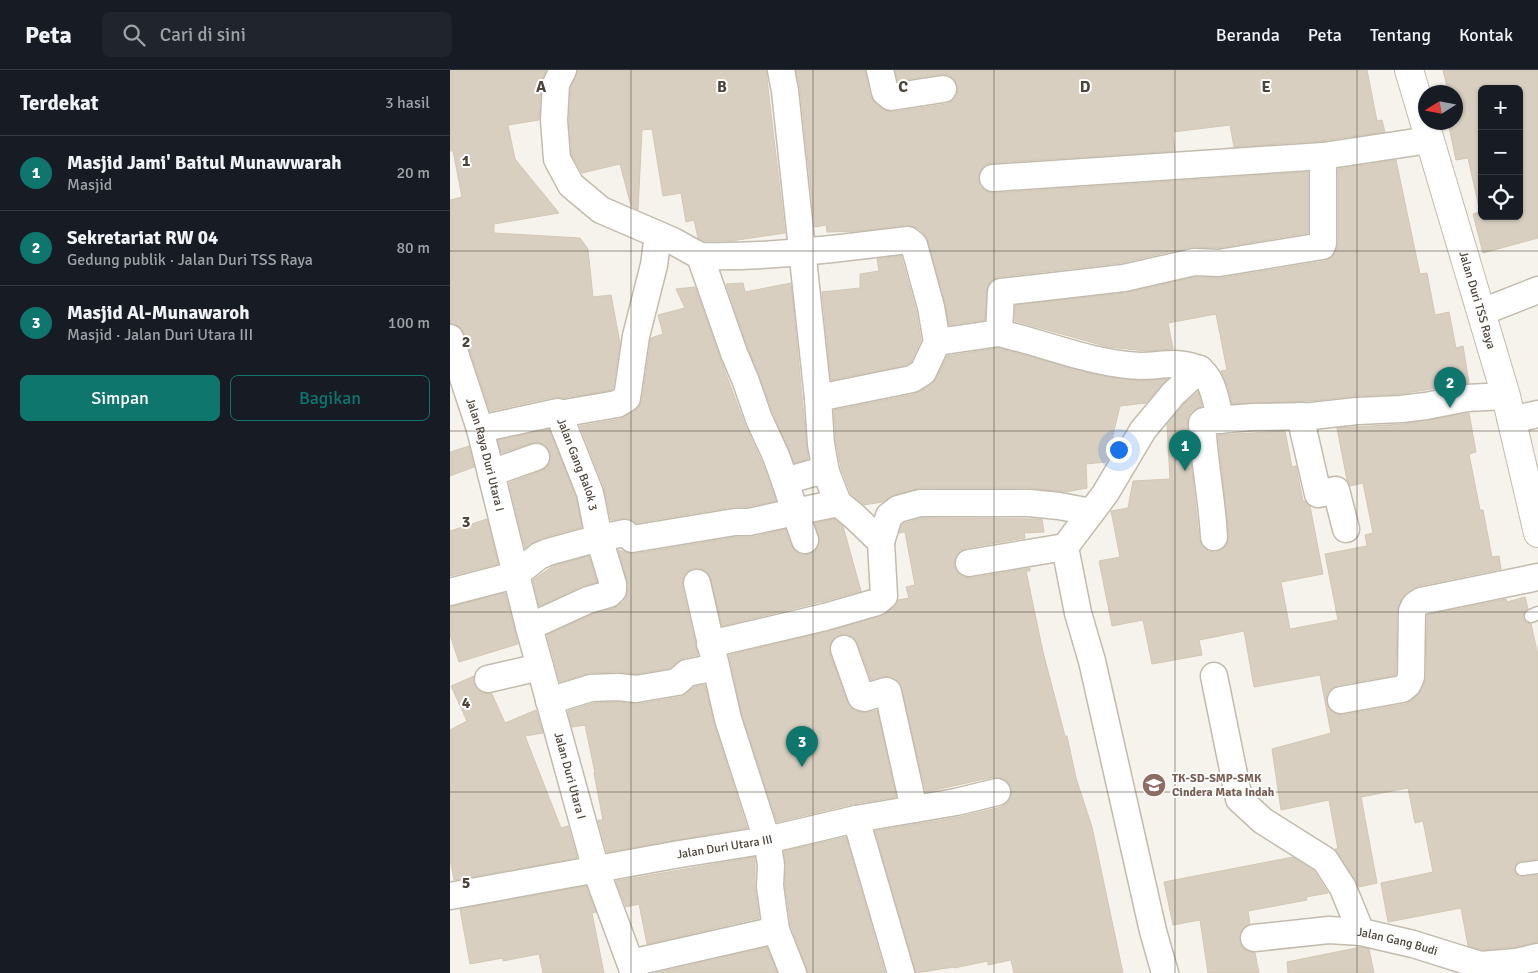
<!DOCTYPE html>
<html lang="id">
<meta charset="utf-8">
<style>
body{margin:0;font-family:Signika,sans-serif;background:#20242c;color:#f1f3f6}
.controls{position:absolute;right:15px;top:15px;display:grid;overflow:hidden;border-radius:8px;box-shadow:0 1px 4px #0004}
.controls button{width:45px;height:45px;display:grid;place-items:center;padding:0;border:0;border-bottom:1px solid #363941;background:#171b24;color:#f1f3f6;font:25px sans-serif}
.compass{position:absolute;left:968px;top:15px;width:45px;height:45px;border-radius:50%;background:#171b24;box-shadow:0 1px 4px #0004;rotate:259deg}
.you{position:absolute;left:668px;top:379px;width:18px;height:18px;margin:-12px;border:4px solid #fff;border-radius:50%;background:#1a73e8;box-shadow:0 0 0 8px #1a73e833}
.badge{display:grid;place-items:center;width:32px;height:32px;border-radius:50%;background:#0f766e;color:#fff;font-size:16px;font-weight:700}
.pin{position:absolute;translate:-50% -41px;filter:drop-shadow(0 1px 2px #0008)}
.pin::after{content:'';position:absolute;top:26px;width:18px;height:15px;background:inherit;clip-path:polygon(0 0,100% 0,50% 100%)}
.list{margin:0;padding:0;list-style:none}
h2{display:flex;justify-content:space-between;align-items:center;height:65px;margin:0;padding:0 20px;font-size:21px}
h2 small{font-size:16px;font-weight:400;color:#9ea1a6}
.list li{display:grid;grid-template-columns:32px 1fr auto;gap:15px;align-items:center;box-sizing:border-box;height:75px;padding:0 20px;border-top:1px solid #363941}
.list b{display:block;font-size:19px;white-space:nowrap}
.list p{margin:0;font-size:16px;white-space:nowrap;color:#9ea1a6}
.list em{font-size:16px;font-style:normal;color:#9ea1a6}
.actions{display:flex;gap:10px;padding:15px 20px}
.actions a{flex:1;padding:11px 0;border:1px solid #0f766e;border-radius:8px;text-align:center;font-size:18px;color:#0f766e}
.actions .main{background:#0f766e;color:#fff}
.icon{flex:none;width:28px;height:28px;fill:none;stroke:currentColor;stroke-width:2;stroke-linecap:round;stroke-linejoin:round}
.map{position:relative;flex:none;width:1088px;height:903px;overflow:hidden}
header{display:flex;align-items:center;gap:30px;box-sizing:border-box;height:70px;padding:0 25px;background:#171b24;border-bottom:1px solid #363941}
header strong{font-size:24px}
nav{display:flex;gap:28px;margin-inline-start:auto;font-size:18px}
.search{width:350px;height:45px;background:#20242c;display:flex;align-items:center;gap:12px;box-sizing:border-box;padding:0 18px;border-radius:8px;color:#9ea1a6;font-size:19px}
main{display:flex}
aside{flex:1;background:#171b24}
.map>svg:first-child{display:block}
.building{fill:#d8cfc1;stroke:#d3c7b4;fill-rule:evenodd}
.lines{fill:none;stroke-linecap:round;stroke-linejoin:round}
.service-casing{stroke:#c2bbae;stroke-width:15}
.minor-casing{stroke:#c2bbae;stroke-width:29}
.tertiary-casing{stroke:#c2bbae;stroke-width:30}
.service{stroke:#fff;stroke-width:12}
.minor{stroke:#fff;stroke-width:26}
.tertiary{stroke:#fff;stroke-width:28}
.grid{fill:none;stroke:#4b4439;stroke-width:1;stroke-opacity:0.55}
.labels{text-anchor:middle;dominant-baseline:central;stroke-width:4;stroke-linejoin:round;paint-order:stroke}
.street-label{font-size:12px;fill:#4b4439;stroke:#fff}
.education-label{font-size:12px;font-weight:bold;fill:#785e54;stroke:#fff;text-anchor:start}
.grid-label{font-size:16px;text-anchor:middle;font-weight:bold;fill:#4b4439;stroke:#fff;stroke-width:4;stroke-linejoin:round;paint-order:stroke}
</style>
<header>
<strong>Peta</strong>
<div class="search"><svg class="icon" aria-label="search" viewBox="0 0 24 24"><circle cx="10" cy="10" r="6"/><path d="M15 15l6 6"/></svg>Cari di sini</div>
<nav><a>Beranda</a><a>Peta</a><a>Tentang</a><a>Kontak</a></nav>
</header>
<main>
<aside>
<h2>Terdekat<small>3 hasil</small></h2>
<ul class="list">
<li><span class="badge">1</span><div><b>Masjid Jami' Baitul Munawwarah</b><p>Masjid</p></div><em>20 m</em></li>
<li><span class="badge">2</span><div><b>Sekretariat RW 04</b><p>Gedung publik · Jalan Duri TSS Raya</p></div><em>80 m</em></li>
<li><span class="badge">3</span><div><b>Masjid Al-Munawaroh</b><p>Masjid · Jalan Duri Utara III</p></div><em>100 m</em></li>
</ul>
<div class="actions"><a class="main">Simpan</a><a>Bagikan</a></div>
</aside>
<div class="map">
<svg width="1088" height="903" viewBox="0 0 1088 903">
<rect width="100%" height="100%" fill="#f6f3ec"/>
<path class="building" d="M 0,0 L 96,0 L 91,13 L 89,50 L 58,55 L 65,89 L 109,143 L 44,154 L 44,163 L 130,168 L 138,179 L 143,227 L 161,225 L 170,273 L 163,319 L 162,320 L 113,328 L 105,327 L 40,341 L 14,263 L 10,257 L 0,253 L 0,130 L 12,127 L 3,81 L 0,81 Z
M 128,0 L 316,0 L 335,163 L 281,171 L 254,171 L 248,168 L 244,150 L 236,152 L 231,123 L 213,126 L 202,59 L 192,60 L 188,140 L 181,136 L 170,94 L 132,103 L 122,86 L 119,50 L 121,18 Z
M 346,0 L 415,0 L 420,25 L 425,33 L 437,41 L 443,42 L 496,34 L 503,30 L 507,25 L 508,17 L 504,9 L 499,5 L 491,4 L 448,11 L 445,0 L 917,0 L 927,51 L 932,50 L 935,62 L 871,71 L 784,77 L 780,55 L 723,62 L 725,81 L 542,93 L 535,95 L 530,101 L 528,109 L 530,116 L 536,121 L 544,123 L 858,102 L 858,163 L 768,178 L 741,177 L 671,193 L 549,207 L 542,210 L 538,215 L 535,250 L 499,255 L 495,233 L 478,171 L 474,164 L 468,158 L 456,155 L 409,161 L 377,162 L 376,155 L 365,157 L 350,19 Z
M 993,0 L 1088,0 L 1088,168 L 1033,183 L 1023,144 L 1030,142 L 1018,88 L 1006,90 L 998,52 L 1006,52 L 1006,22 L 992,22 L 991,19 L 997,17 ZM 1032,19 L 1069,19 L 1069,146 L 1032,146 Z
M 946,90 L 970,204 L 977,203 L 985,245 L 999,242 L 1006,278 L 1013,276 L 1019,313 L 950,324 L 905,326 L 861,331 L 782,334 L 778,317 L 771,301 L 777,300 L 766,244 L 718,253 L 723,279 L 697,281 L 658,277 L 565,251 L 565,235 L 676,223 L 745,207 L 771,208 L 875,191 L 882,187 L 886,181 L 888,173 L 888,99 Z
M 451,186 L 466,240 L 471,270 L 461,292 L 456,295 L 381,310 L 372,222 L 410,218 L 410,204 L 429,201 L 427,189 Z
M 293,213 L 295,222 L 341,213 L 358,389 L 344,393 L 323,343 L 298,278 L 276,214 Z
M 245,217 L 270,288 L 295,355 L 312,392 L 326,431 L 297,437 L 283,437 L 186,453 L 178,448 L 161,450 L 154,417 L 130,356 L 170,349 L 189,337 L 192,330 L 201,268 L 213,264 L 208,245 L 235,238 L 226,219 Z
M 548,278 L 652,306 L 690,311 L 717,309 L 696,333 L 670,336 L 663,365 L 662,383 L 656,392 L 636,394 L 637,418 L 616,422 L 579,418 L 470,418 L 444,425 L 432,432 L 414,435 L 401,424 L 391,398 L 386,372 L 384,340 L 465,324 L 481,315 L 486,309 L 497,286 Z
M 748,322 L 752,336 L 741,342 L 738,348 L 737,354 L 749,468 L 752,476 L 758,481 L 765,482 L 772,480 L 777,474 L 779,466 L 768,365 L 835,361 L 842,397 L 846,396 L 853,431 L 855,431 L 860,436 L 873,504 L 831,512 L 840,559 L 888,550 L 875,484 L 917,476 L 915,465 L 923,463 L 913,413 L 900,416 L 897,410 L 887,358 L 953,354 L 1019,343 L 1026,382 L 1019,384 L 1030,440 L 1033,440 L 1042,487 L 1049,486 L 1051,499 L 968,516 L 957,523 L 952,528 L 947,540 L 946,605 L 888,615 L 882,618 L 877,624 L 876,632 L 880,640 L 886,644 L 893,645 L 955,634 L 961,631 L 972,620 L 976,608 L 977,545 L 1056,529 L 1057,532 L 1075,527 L 1078,539 L 1074,542 L 1073,549 L 1077,553 L 1081,554 L 1088,585 L 1088,789 L 1068,792 L 1064,800 L 1065,803 L 1069,807 L 1088,805 L 1088,872 L 1064,877 L 1032,880 L 1018,876 L 1011,838 L 938,852 L 931,813 L 983,802 L 973,751 L 965,753 L 958,718 L 911,727 L 927,813 L 909,817 L 885,779 L 888,779 L 879,730 L 831,740 L 822,679 L 881,663 L 870,605 L 804,617 L 794,561 L 749,570 L 752,585 L 702,594 L 693,550 L 662,556 L 649,491 L 670,487 L 661,441 L 678,438 L 683,411 L 720,409 L 717,354 L 734,334 Z
M 99,359 L 126,427 L 132,457 L 92,468 L 75,478 L 59,413 L 91,401 L 97,397 L 101,390 L 100,382 L 95,375 L 88,372 L 81,373 L 51,383 L 48,370 Z
M 19,376 L 24,397 L 0,406 L 0,382 Z
M 472,448 L 592,449 L 594,462 L 574,463 L 575,468 L 516,478 L 509,482 L 505,487 L 504,496 L 508,503 L 513,507 L 521,508 L 580,498 L 580,501 L 576,501 L 593,582 L 615,666 L 617,666 L 626,708 L 642,757 L 673,903 L 564,903 L 561,890 L 538,895 L 538,891 L 504,898 L 503,897 L 466,903 L 425,761 L 509,747 L 551,737 L 558,732 L 561,726 L 562,719 L 557,711 L 551,708 L 544,707 L 476,722 L 450,613 L 442,607 L 431,607 L 421,610 L 408,574 L 404,568 L 397,564 L 389,565 L 383,569 L 379,576 L 380,584 L 400,637 L 410,642 L 419,642 L 427,640 L 446,727 L 403,734 L 327,752 L 292,645 L 279,585 L 379,561 L 437,543 L 444,537 L 448,530 L 459,528 L 456,517 L 465,515 L 455,462 L 449,463 L 452,455 L 455,453 Z
M 37,449 L 48,494 L 0,506 L 0,461 Z
M 384,449 L 393,456 L 411,521 L 371,532 L 272,556 L 261,509 L 258,503 L 252,499 L 243,499 L 236,502 L 233,508 L 232,516 L 248,585 L 234,588 L 220,598 L 186,604 L 168,602 L 140,603 L 110,612 L 97,565 L 143,544 L 164,538 L 174,531 L 177,525 L 178,514 L 168,480 L 184,484 L 286,467 L 302,467 L 335,459 L 341,475 L 345,481 L 352,485 L 360,484 L 366,480 L 370,472 L 365,453 Z
M 139,486 L 147,512 L 132,516 L 89,536 L 83,510 L 103,496 Z
M 55,523 L 68,574 L 9,592 L 0,565 L 0,537 Z
M 24,606 L 24,613 L 27,620 L 34,623 L 42,624 L 55,653 L 86,640 L 93,663 L 75,666 L 111,758 L 118,756 L 127,788 L 4,810 L 0,789 L 0,660 L 17,651 L 1,616 Z
M 255,615 L 264,654 L 297,758 L 157,782 L 148,750 L 153,750 L 144,703 L 145,703 L 135,655 L 122,657 L 118,641 L 144,633 L 167,632 L 188,634 L 230,627 L 244,617 Z
M 396,767 L 435,903 L 358,903 L 341,856 L 335,815 L 336,796 L 334,781 Z
M 305,787 L 305,818 L 309,848 L 197,874 L 189,834 L 176,837 L 166,811 Z
M 843,787 L 864,801 L 878,823 L 856,827 L 857,830 L 798,841 L 800,854 L 795,856 L 791,862 L 789,870 L 792,877 L 798,881 L 805,883 L 809,903 L 758,903 L 750,850 L 723,855 L 714,812 Z
M 136,816 L 146,842 L 142,843 L 154,903 L 93,903 L 89,884 L 53,891 L 53,888 L 20,894 L 10,839 Z
M 317,877 L 327,903 L 205,903 Z
M 911,877 L 919,879 L 924,903 L 838,903 L 837,892 Z"/>
<g class="lines">
<g class="service-casing">
<path id="service" d="M 1081,546 L 1088,543
M 1072,799 L 1088,797"/>
</g>
<g class="minor-casing">
<g id="minor">
<path d="M 113,0 L 106,14 L 104,50 L 107,89 L 121,115 L 151,140 L 223,171 L 250,186 L 284,283 L 295,309 L 309,349 L 326,386 L 335,411"/>
<path d="M 430,0 L 435,22 L 441,27 L 493,19"/>
<path d="M 543,108 L 873,86 L 979,70"/>
<path d="M 250,186 C 320,188 389,178 458,170 L 464,175 L 481,237 L 487,272 L 473,302 L 462,309 L 368,328"/>
<path d="M 1032,242 L 1088,220"/>
<path d="M 549,263 C 597,274 642,294 691,296 C 710,296 730,290 748,299 C 764,307 766,335 771,350"/>
<path id="s1" d="M 0,268 L 30,359 L 79,557 L 146,800 L 184,903"/>
<path d="M 487,272 L 549,263 L 551,222 L 674,208 L 744,192 L 769,193 L 872,176 L 873,173 L 873,86"/>
<path d="M 109,344 L 167,334 L 177,328 L 186,266 L 204,195 L 208,165"/>
<path d="M 850,346 L 868,424 L 886,420 L 896,459"/>
<path d="M 1061,350 L 1088,344"/>
<path id="s2" d="M 30,359 L 108,342 L 140,423 L 149,468 L 175,463 L 182,469 L 285,452 L 299,452 L 345,442 L 335,411 L 363,403 L 376,402"/>
<path d="M 41,403 L 86,387"/>
<path d="M 764,467 C 762,429 754,391 752,353 L 754,351 L 803,347 L 862,346 L 907,341 L 951,339 L 976,336 L 1017,328 L 1056,326"/>
<path d="M 355,470 L 345,442 L 388,433"/>
<path d="M 431,472 L 439,446 L 448,439 L 470,433 L 579,433 L 609,436 L 641,442"/>
<path d="M 615,477 L 628,543 L 642,591 L 703,861 L 715,903"/>
<path d="M 519,493 L 615,477 L 655,424 L 693,360 L 723,324 L 750,299"/>
<path d="M 247,513 L 278,649 L 317,770 L 321,795 L 320,816 L 326,860 L 343,903"/>
<path d="M 0,522 L 65,505 L 89,486 L 98,482 L 149,468 L 163,514 L 163,520 L 159,524 L 138,530 L 79,557"/>
<path d="M 260,574 L 375,547 L 427,532 L 434,526 L 431,472 L 404,446 L 388,433 L 376,402 L 371,374 L 368,328 L 335,21 L 331,0"/>
<path d="M 394,579 L 411,627 L 414,628 L 436,621 L 438,622 L 464,739"/>
<path d="M 764,606 L 789,729 L 813,751 L 875,790 L 893,818 L 911,862"/>
<path d="M 38,609 L 90,597"/>
<path d="M 891,630 L 952,619 L 958,614 L 961,607 L 962,541 L 965,535 L 971,531 L 1088,507"/>
<path d="M 99,631 L 141,618 L 168,617 L 186,619 L 227,612 L 237,603 L 266,597"/>
<path d="M 406,749 L 451,903"/>
<path id="s3" d="M 0,826 L 224,785 L 317,770 L 406,749 L 506,732 L 547,722"/>
<path id="s4" d="M 804,868 L 879,860 L 911,862 L 963,874 L 1030,895 L 1066,892 L 1088,887"/>
<path d="M 181,893 L 326,860"/>
</g>
</g>
<g class="tertiary-casing">
<g id="tertiary">
<path id="s5" d="M 959,0 L 1056,326 L 1088,463"/>
</g>
</g>
<use href="#service" class="service"/>
<use href="#minor" class="minor"/>
<use href="#tertiary" class="tertiary"/>
</g>
<path class="grid" d="M 181,0 L 181,903M 363,0 L 363,903M 544,0 L 544,903M 725,0 L 725,903M 907,0 L 907,903M 0,181 L 1088,181M 0,361 L 1088,361M 0,542 L 1088,542M 0,722 L 1088,722"/>
<defs>
<g id="school-disc" transform="scale(1.25)"><circle r="9.5" fill="#8d6e63" stroke="#fff"/><path d="M0-5L7-2L0 1L-7-2ZM-4 1L0 2.5L4 1V4Q0 6-4 4Z" fill="#fff"/></g>
</defs>
<g fill-rule="evenodd">
<use href="#school-disc" x="704" y="715"/>
</g>
<g class="labels">
<g class="street-label">
<text stroke="none"><textPath href="#s5" startOffset="240">Jalan Duri TSS Raya</textPath></text>
<text stroke="none"><textPath href="#s1" startOffset="122">Jalan Raya Duri Utara I</textPath></text>
<text stroke="none"><textPath href="#s2" startOffset="136">Jalan Gang Balok 3</textPath></text>
<text stroke="none"><textPath href="#s1" startOffset="454">Jalan Duri Utara I</textPath></text>
<text stroke="none"><textPath href="#s3" startOffset="279">Jalan Duri Utara III</textPath></text>
<text stroke="none"><textPath href="#s4" startOffset="145">Jalan Gang Budi</textPath></text>
</g>
<g class="education-label">
<text x="722" y="708">TK-SD-SMP-SMK<tspan x="722" dy="14">Cindera Mata Indah</tspan></text>
</g>
</g>
<g class="grid-label">
<text x="91" y="22">A</text>
<text x="272" y="22">B</text>
<text x="453" y="22">C</text>
<text x="635" y="22">D</text>
<text x="816" y="22">E</text>
<text x="16" y="96">1</text>
<text x="16" y="277">2</text>
<text x="16" y="457">3</text>
<text x="16" y="638">4</text>
<text x="16" y="818">5</text>
</g>
</svg>
<div class="controls">
<button>+</button>
<button>−</button>
<button><svg class="icon" aria-label="locate" viewBox="0 0 24 24"><circle cx="12" cy="12" r="6"/><path d="M12 2v4M12 18v4M2 12h4M18 12h4"/></svg></button>
</div>
<svg class="compass" viewBox="-18 -18 36 36"><path d="M0-13l5 13h-10z" fill="#e53935"/><path d="M0 13l5-13h-10z" fill="#9ea1a6"/></svg>
<div class="you"></div>
<div class="pin badge" style="left:735px;top:401px">1</div>
<div class="pin badge" style="left:1000px;top:338px">2</div>
<div class="pin badge" style="left:352px;top:697px">3</div>
</div>
</main>
